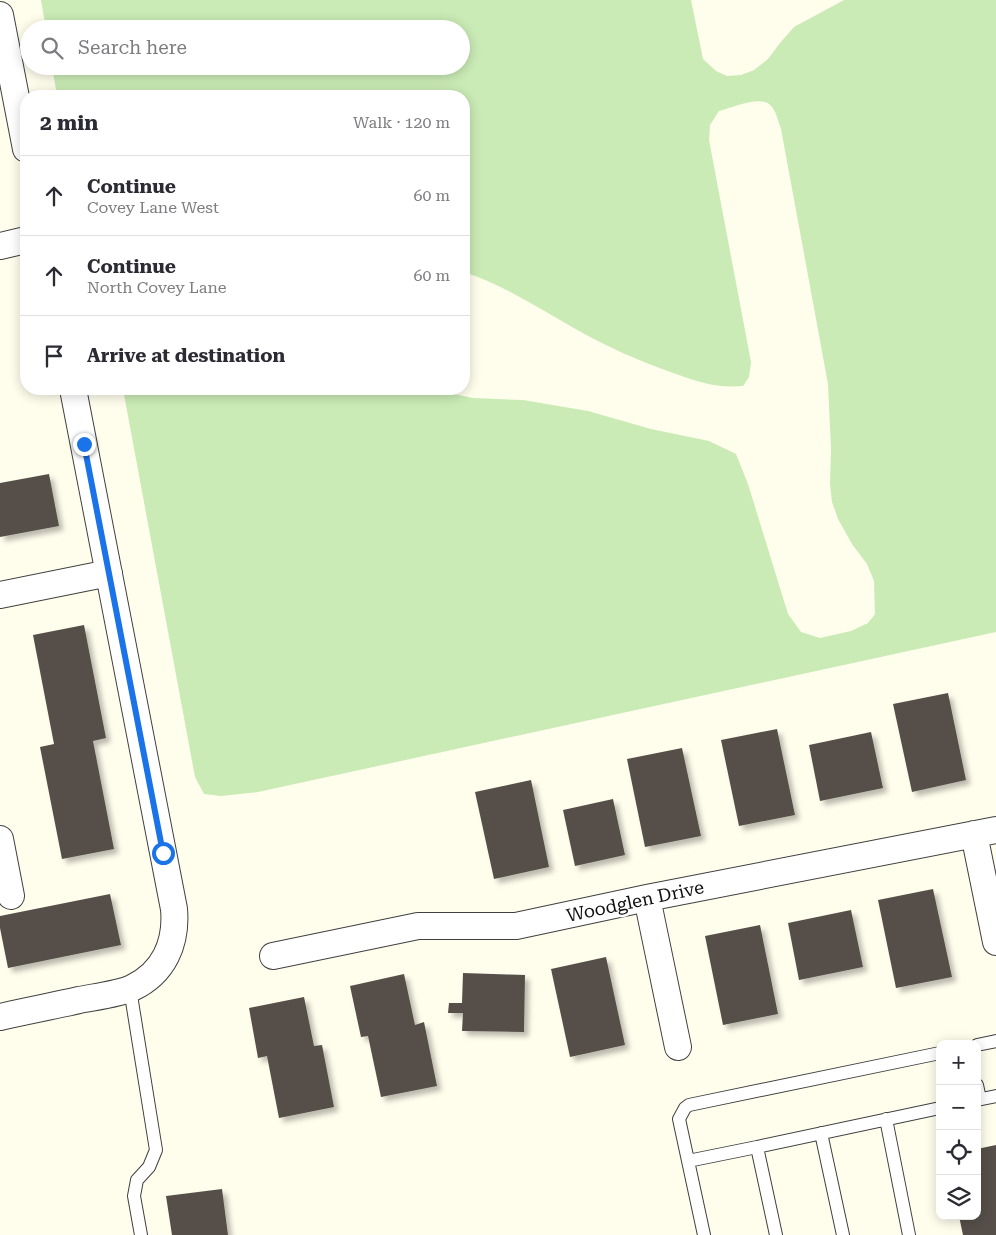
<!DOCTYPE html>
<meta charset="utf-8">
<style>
body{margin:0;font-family:"Roboto Serif",serif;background:#f7f7f7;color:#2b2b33}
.controls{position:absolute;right:15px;bottom:15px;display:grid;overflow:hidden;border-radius:10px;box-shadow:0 2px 12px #0003}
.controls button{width:45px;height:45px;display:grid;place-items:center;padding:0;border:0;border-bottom:1px solid #e1e1e2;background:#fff;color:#2b2b33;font:25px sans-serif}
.stop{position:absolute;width:15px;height:15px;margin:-11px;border:4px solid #1a73e8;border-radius:50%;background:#fff}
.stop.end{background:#1a73e8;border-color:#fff;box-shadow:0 1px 5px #0008}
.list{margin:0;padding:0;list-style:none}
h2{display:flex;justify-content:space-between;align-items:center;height:65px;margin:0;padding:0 20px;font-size:21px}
h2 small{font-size:16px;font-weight:400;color:#7c7c81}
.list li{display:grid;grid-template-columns:32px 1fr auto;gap:15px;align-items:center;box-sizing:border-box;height:80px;padding:0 20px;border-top:1px solid #e1e1e2}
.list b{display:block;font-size:19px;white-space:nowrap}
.list p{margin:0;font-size:16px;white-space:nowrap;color:#7c7c81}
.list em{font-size:16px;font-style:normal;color:#7c7c81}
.icon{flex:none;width:28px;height:28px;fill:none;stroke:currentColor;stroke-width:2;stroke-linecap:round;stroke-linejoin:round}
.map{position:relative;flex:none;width:996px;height:1235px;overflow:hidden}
.search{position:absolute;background:#fff;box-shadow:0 2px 12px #0003;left:20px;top:20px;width:450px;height:55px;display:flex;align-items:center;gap:12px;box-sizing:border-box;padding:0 18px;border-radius:28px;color:#7c7c81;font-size:19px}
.panel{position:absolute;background:#fff;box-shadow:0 2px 12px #0003;left:20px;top:90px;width:450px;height:305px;border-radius:20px}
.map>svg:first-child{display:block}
.green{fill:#caebb5}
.building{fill:#565049;filter:url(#shadow)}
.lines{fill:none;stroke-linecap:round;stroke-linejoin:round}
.lane-casing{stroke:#404040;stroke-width:14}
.street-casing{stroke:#404040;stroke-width:28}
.lane{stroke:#fff;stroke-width:12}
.street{stroke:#fff;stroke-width:26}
.route{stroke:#1a73e8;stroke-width:6}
.labels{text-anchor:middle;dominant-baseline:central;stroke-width:5;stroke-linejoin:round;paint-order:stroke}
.street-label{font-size:18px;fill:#0d0d0d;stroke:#fff}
</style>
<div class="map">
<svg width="996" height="1235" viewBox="0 0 996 1235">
<defs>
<filter id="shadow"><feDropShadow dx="4.5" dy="4.5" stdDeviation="2.5" flood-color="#0004"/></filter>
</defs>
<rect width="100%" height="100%" fill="#fffeed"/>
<path class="green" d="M 41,0 L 691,0 L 703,59 L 716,71 L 727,76 L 741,75 L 754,70 L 768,59 L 780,43 L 794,27 L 844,0 L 996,0 L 996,632 L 258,792 L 221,796 L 204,794 L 195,777 L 123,389 L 444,389 L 449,393 L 473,398 L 523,400 L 588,411 L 651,429 L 709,441 L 736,454 L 748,484 L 788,614 L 801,632 L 820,638 L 851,631 L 868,623 L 875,614 L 874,581 L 867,564 L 852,544 L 838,519 L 832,502 L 830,484 L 831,448 L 828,384 L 781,129 C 778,121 776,109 769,104 C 758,96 731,108 719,111 L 710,125 L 709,140 L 751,362 L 749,377 L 743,386 C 715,388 702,383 676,374 C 641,362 605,346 572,327 C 537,307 503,285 464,272 L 464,96 L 57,96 L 52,66 L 461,66 L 461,29 L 46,29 Z"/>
<path class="building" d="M 49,474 L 59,526 L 0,537 L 0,483 Z
M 84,625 L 106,738 L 93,741 L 114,849 L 62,859 L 40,747 L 54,744 L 33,635 Z
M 948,693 L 966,780 L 912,792 L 893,704 Z
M 777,729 L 795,815 L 739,826 L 721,740 Z
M 871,732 L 883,788 L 820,801 L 809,745 Z
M 682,748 L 701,836 L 645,847 L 627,759 Z
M 531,780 L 549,867 L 494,879 L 475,792 Z
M 613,799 L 625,855 L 575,866 L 563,810 Z
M 933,889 L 952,977 L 896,988 L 878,900 Z
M 110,894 L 121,945 L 8,968 L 0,928 L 0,916 Z
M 851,910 L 863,967 L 799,980 L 788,923 Z
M 760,925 L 778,1014 L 723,1025 L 705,936 Z
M 606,957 L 625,1045 L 570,1057 L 551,969 Z
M 463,973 L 525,975 L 524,1032 L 462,1031 L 463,1013 L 448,1013 L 449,1003 L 462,1003 Z
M 404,974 L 415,1025 L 424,1022 L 437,1086 L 381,1097 L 368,1036 L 361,1037 L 350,986 Z
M 304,997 L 314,1046 L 322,1045 L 334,1107 L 279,1118 L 267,1056 L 258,1058 L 249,1008 Z
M 996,1145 L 996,1235 L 963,1235 L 959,1216 L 977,1216 L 977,1149 Z
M 222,1189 L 228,1235 L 172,1235 L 166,1196 Z"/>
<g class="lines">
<g class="lane-casing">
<path id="lane" d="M 130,989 L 156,1150 L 149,1167 L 137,1180 L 134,1196 L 141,1235
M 977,1045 L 996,1041
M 977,1085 L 980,1099
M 977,1100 L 996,1096
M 886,1119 L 909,1235
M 821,1133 L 843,1235
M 688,1161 L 757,1147
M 704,1235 L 679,1119 L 685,1108 L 689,1105 L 940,1053
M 776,1235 L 757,1147 L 940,1108"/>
</g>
<g class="street-casing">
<path id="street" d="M 0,15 L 26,149
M 0,246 L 26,240
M 0,595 L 109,573
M 974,834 L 996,942
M 0,839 L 11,896
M 647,898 L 678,1047
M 273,956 L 418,926 L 516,926 L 647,898 L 996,830
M 0,1017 C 26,1011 53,1006 79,1000 C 94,997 119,994 132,988 C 164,973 177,943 174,909 L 73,389"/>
</g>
<use href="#lane" class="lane"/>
<use href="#street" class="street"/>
</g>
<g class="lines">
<path class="route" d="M 84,444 L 163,853"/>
</g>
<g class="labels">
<g class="street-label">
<text transform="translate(635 901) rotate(-12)">Woodglen Drive</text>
</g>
</g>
</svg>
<div class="controls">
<button>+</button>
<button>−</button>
<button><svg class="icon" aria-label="locate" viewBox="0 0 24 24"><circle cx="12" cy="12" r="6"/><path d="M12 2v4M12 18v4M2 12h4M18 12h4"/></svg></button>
<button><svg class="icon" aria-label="layers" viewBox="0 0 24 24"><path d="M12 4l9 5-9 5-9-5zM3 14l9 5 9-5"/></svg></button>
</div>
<div class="stop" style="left:163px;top:853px"></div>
<div class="stop end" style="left:84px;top:444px"></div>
<div class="search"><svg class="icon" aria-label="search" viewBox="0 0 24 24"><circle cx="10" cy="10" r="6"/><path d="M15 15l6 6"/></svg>Search here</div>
<section class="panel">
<h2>2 min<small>Walk · 120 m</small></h2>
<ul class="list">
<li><svg class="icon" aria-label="ahead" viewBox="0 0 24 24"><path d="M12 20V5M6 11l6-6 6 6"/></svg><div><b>Continue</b><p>Covey Lane West</p></div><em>60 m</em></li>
<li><svg class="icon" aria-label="ahead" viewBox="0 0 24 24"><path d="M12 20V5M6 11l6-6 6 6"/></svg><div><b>Continue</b><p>North Covey Lane</p></div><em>60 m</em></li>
<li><svg class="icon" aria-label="arrive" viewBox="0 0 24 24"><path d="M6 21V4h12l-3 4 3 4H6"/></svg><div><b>Arrive at destination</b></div></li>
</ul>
</section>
</div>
